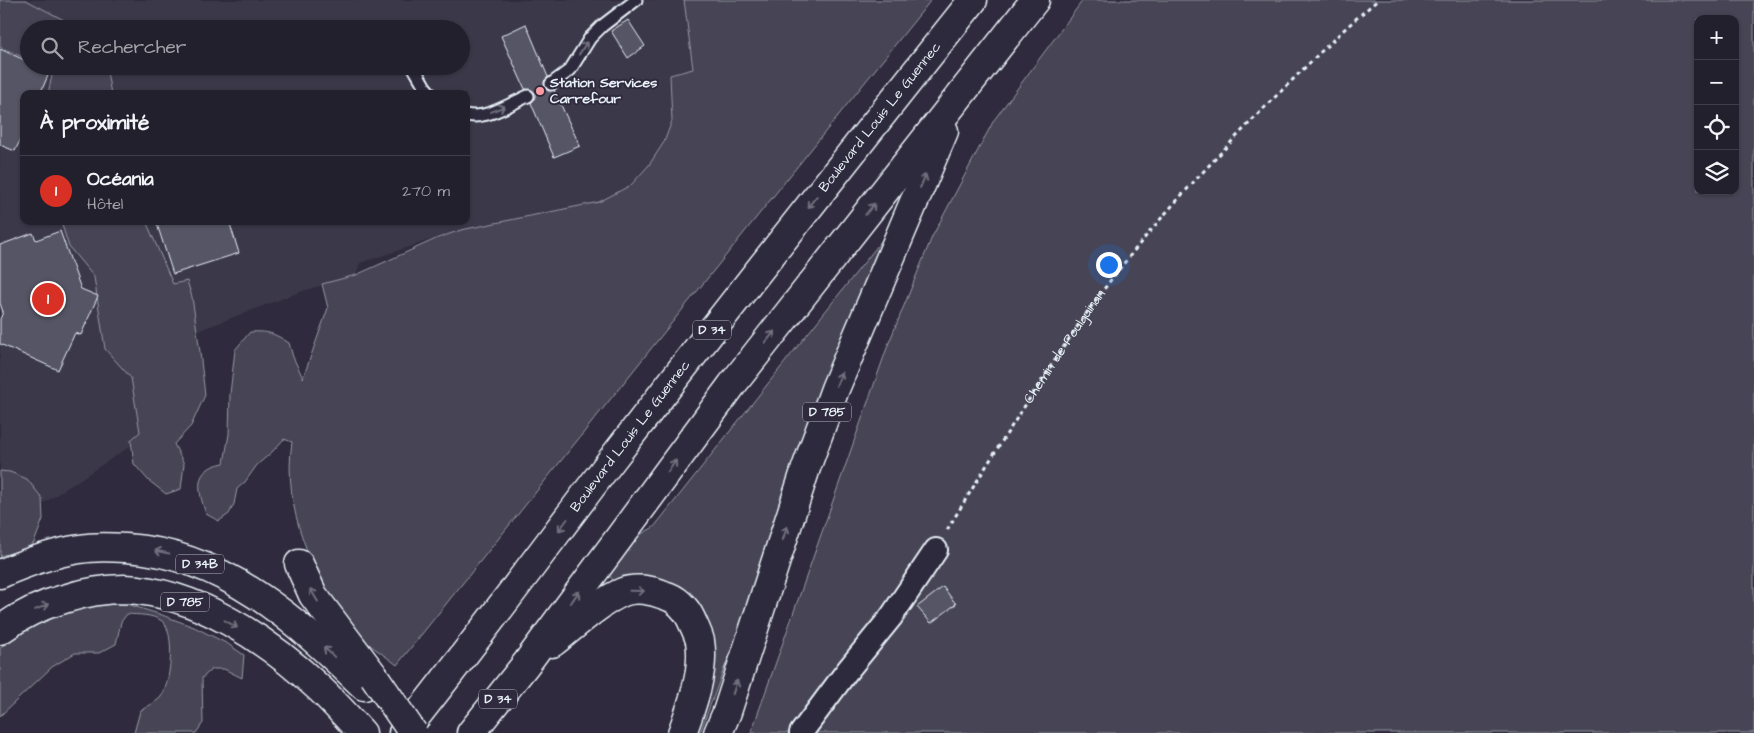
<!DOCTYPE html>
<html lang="fr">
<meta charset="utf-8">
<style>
body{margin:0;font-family:"Architects Daughter",sans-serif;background:#2b2836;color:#f1f3f6}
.controls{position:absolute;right:15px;top:15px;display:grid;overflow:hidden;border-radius:10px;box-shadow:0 1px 4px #0004}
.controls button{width:45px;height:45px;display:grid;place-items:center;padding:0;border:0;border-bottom:1px solid #403e4a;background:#23202e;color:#f1f3f6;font:25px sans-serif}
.you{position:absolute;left:1108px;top:264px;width:18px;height:18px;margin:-12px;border:4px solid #fff;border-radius:50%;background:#1a73e8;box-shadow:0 0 0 8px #1a73e833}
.badge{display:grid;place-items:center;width:32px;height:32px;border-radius:50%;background:#d93025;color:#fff;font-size:16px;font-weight:700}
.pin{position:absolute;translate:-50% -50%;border:2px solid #fff;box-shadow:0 1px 5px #0006}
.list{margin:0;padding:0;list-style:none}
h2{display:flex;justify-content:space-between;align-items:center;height:65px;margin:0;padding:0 20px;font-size:21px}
h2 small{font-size:16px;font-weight:400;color:#a3a3aa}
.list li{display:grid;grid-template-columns:32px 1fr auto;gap:15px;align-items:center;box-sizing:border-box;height:70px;padding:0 20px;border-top:1px solid #403e4a}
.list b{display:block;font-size:19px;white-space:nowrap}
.list p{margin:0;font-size:16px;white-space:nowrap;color:#a3a3aa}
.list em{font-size:16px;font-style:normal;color:#a3a3aa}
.icon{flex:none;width:28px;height:28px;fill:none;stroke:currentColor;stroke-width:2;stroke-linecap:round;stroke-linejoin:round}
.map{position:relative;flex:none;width:1754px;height:733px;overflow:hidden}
.search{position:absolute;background:#23202e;box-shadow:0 1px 4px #0004;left:20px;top:20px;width:450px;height:55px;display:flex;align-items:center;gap:12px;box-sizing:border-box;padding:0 18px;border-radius:28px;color:#a3a3aa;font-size:19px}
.panel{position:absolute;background:#23202e;box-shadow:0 1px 4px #0004;left:20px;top:90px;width:450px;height:135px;border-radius:10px}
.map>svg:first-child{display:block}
.built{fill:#3b3749;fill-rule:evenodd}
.green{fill:#464455;stroke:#979aa6;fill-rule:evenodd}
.building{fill:#575565;stroke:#e8f1f8}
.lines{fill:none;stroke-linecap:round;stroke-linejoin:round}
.lane-casing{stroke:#e8f1f8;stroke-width:15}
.street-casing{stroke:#e8f1f8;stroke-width:26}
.primary-casing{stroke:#e8f1f8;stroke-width:31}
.path{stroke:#e8f1f8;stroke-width:3;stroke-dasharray:4 4;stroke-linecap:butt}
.lane{stroke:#2f2a3d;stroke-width:11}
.street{stroke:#2f2a3d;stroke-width:22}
.primary{stroke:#2f2a3d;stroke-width:28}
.primary-bridge-casing{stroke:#e8f1f8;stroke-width:31;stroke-linecap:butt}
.primary-bridge{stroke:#2f2a3d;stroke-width:28}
.oneway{stroke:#70707e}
.poi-dot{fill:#ff9aa2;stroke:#2f2a3d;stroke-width:2}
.labels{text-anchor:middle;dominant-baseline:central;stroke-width:4;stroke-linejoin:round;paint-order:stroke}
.shield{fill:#2f2a3d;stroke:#b0b5c0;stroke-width:1}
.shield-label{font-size:12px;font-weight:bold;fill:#e8f1f8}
.poi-label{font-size:14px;font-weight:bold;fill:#e8f1f8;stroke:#2f2a3d;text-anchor:start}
.street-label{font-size:14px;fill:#e8f1f8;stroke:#2f2a3d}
</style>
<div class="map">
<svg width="1754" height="733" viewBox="0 0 1754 733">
<rect width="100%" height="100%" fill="#2f2a3d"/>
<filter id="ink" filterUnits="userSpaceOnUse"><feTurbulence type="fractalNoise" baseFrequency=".02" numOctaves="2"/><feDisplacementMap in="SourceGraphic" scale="10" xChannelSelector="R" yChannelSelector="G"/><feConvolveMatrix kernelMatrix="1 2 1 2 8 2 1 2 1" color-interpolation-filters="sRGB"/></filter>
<g filter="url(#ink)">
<path class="built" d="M 0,0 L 684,0 L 693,69 L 670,75 L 672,121 L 664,142 L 649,165 L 631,185 L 599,202 L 461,230 L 360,263 L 356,275 L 300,292 L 174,340 L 181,413 L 0,532 ZM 29,29 L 461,29 L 461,66 L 29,66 ZM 24,94 L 466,94 L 466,221 L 24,221 Z"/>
<path class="green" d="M 0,0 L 26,0 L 81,29 L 29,29 L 29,60 L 0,47 Z
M 684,0 L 931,0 L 397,665 C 383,654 365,643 353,629 C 312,578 282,507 292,442 L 284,439 L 272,452 L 257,465 L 245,482 L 237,489 L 234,504 L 229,514 L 219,521 L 206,514 C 198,490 192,469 224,463 L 229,434 L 230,394 L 235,350 L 250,332 C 268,331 274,333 289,343 L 293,357 L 303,378 L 328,308 L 322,284 L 356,275 L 438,238 L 461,230 L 599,202 L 631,185 L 649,165 L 664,142 L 672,121 L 670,75 L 693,69 Z
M 1083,0 L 1754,0 L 1754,733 L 751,733 L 888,345 L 932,237 L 994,120 ZM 1698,19 L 1735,19 L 1735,191 L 1698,191 Z
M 44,66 L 106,66 L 111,94 L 48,94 L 53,71 Z
M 64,221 L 146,221 L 173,284 L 187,281 L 192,297 L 200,352 L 205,395 L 191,426 L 174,444 L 184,464 L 181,489 L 166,494 L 148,480 L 134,464 L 131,440 L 140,432 L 131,378 L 105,349 L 94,277 L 69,247 L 62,225 Z
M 894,225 L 800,465 L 700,733 L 691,733 L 712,638 L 706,615 L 685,590 L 656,577 L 634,579 L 617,586 L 609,575 L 636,537 L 654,527 Z
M 0,471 L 10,472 L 27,479 L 42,498 L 43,519 L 34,543 L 25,549 L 0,556 Z
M 92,604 L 127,604 L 162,615 L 194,627 L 228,644 L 244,655 L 242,678 L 224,669 L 212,669 L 202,678 L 203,723 L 196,733 L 134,733 L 140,711 C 146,707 155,703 160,698 C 171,686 176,631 162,621 C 152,614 138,615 127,614 L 121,622 L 116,644 L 99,653 L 75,653 L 52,667 L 0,716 L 0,648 L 22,630 L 43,617 Z"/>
<path class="building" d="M 628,20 L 645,46 L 628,58 L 611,31 Z
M 526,24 L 548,77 L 544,81 L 545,88 L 548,91 L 554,90 L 580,146 L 554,157 L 531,103 L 534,100 L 535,93 L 532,90 L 525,89 L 501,36 Z
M 0,49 L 29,62 L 29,66 L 39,66 L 50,71 L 40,94 L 24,94 L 24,132 L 15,151 L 0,145 Z
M 156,221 L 229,221 L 239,253 L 173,274 Z
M 60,231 L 81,289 L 98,296 L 81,335 L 75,333 L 58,370 L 0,344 L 0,319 L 3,312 L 0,303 L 0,245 L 33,233 L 36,240 Z
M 943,587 L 956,604 L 931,623 L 917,607 Z"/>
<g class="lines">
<g class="lane-casing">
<path id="lane" d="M 413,66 L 425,87 L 431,94
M 551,84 L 570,70 L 590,38 L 602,26 L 636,0
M 466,115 C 486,120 510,104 528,96"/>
</g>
<g class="street-casing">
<path id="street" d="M 801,733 L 847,671 L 891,617 L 936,550"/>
</g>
<g class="primary-casing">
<g id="primary">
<path d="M 299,564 L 313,595 L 374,676"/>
<path d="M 0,574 C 25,563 53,553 80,549 C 95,546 111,547 126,548 C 224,554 297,621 364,686"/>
<path d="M 0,630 C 19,616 42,605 64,599 C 83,593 104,589 124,589 C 196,591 269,641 320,689 C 335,703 348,718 362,733"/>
<path d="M 552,643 C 573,627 599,602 623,592 C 635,587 652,590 664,595 C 676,598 686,608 691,619 C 694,626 698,633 700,641 C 705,671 692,705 682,733"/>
<path id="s2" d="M 403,733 C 474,644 541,553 610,462 C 729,307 851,153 973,0"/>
<path d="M 471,733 L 526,664 L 732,385 L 1035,0"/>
<path d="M 718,733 L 727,712 L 806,468 L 835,389 L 944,131"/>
</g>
</g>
<path class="path" id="s1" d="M 947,530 C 978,479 1009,429 1042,380 C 1069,338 1097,296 1129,257 C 1173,202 1222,151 1271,101 C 1306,67 1340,31 1378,0"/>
<use href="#lane" class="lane"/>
<use href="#street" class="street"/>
<use href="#primary" class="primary"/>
<g class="primary-bridge-casing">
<path id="primary-bridge" d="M 374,676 L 413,733"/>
</g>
<use href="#primary-bridge" class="primary-bridge"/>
</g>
<defs><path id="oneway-shaft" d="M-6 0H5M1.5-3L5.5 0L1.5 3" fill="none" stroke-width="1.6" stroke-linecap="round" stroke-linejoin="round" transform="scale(1.25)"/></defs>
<g class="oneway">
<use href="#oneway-shaft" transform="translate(583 48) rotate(-58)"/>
<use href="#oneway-shaft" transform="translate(498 109) rotate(-23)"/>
<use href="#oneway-shaft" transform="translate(923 181) rotate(-67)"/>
<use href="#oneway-shaft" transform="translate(812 202) rotate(129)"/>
<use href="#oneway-shaft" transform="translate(870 209) rotate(-51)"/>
<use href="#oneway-shaft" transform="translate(770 337) rotate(-52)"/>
<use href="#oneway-shaft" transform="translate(839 379) rotate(-68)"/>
<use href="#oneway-shaft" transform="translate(672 466) rotate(-54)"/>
<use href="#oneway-shaft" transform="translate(563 525) rotate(127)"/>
<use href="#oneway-shaft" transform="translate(785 533) rotate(-72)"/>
<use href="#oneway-shaft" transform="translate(162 552) rotate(-168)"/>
<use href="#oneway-shaft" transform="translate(637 591) rotate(1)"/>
<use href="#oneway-shaft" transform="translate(314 595) rotate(-121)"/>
<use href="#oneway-shaft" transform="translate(575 597) rotate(-54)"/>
<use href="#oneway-shaft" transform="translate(42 607) rotate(-22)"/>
<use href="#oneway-shaft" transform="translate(231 624) rotate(30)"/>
<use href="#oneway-shaft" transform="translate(329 652) rotate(-137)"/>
<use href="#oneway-shaft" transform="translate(735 687) rotate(-72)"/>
</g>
</g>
<circle class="poi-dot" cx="540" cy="91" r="5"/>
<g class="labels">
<g class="shield">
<rect x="693" y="320.5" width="38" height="19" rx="4"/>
<rect x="803" y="402.5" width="48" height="19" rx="4"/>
<rect x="176" y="554.5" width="48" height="19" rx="4"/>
<rect x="161" y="592.5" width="48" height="19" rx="4"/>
<rect x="479" y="689.5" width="38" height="19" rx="4"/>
</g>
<g class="shield-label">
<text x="712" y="330">D 34</text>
<text x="827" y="412">D 785</text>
<text x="200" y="564">D 34B</text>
<text x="185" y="602">D 785</text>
<text x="498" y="699">D 34</text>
</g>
<g class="poi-label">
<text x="550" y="83">Station Services<tspan x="550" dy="16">Carrefour</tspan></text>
</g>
<g class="street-label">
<text stroke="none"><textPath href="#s2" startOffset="779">Boulevard Louis Le Guennec</textPath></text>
<text stroke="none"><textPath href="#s1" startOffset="218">Chemin de Poulguinan</textPath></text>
<text stroke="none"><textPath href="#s2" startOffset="374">Boulevard Louis Le Guennec</textPath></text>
</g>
</g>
</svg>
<div class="controls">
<button>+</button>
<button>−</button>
<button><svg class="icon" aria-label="locate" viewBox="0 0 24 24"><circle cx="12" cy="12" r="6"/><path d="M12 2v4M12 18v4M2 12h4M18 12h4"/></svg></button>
<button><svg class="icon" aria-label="layers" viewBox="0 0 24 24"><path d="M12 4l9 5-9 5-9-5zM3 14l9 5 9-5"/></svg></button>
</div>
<div class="you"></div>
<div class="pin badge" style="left:48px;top:299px">1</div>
<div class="search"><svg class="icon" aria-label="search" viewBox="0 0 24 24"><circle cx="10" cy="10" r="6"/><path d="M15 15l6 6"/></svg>Rechercher</div>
<section class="panel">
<h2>À proximité<small></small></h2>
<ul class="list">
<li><span class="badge">1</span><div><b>Océania</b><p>Hôtel</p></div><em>270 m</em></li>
</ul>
</section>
</div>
